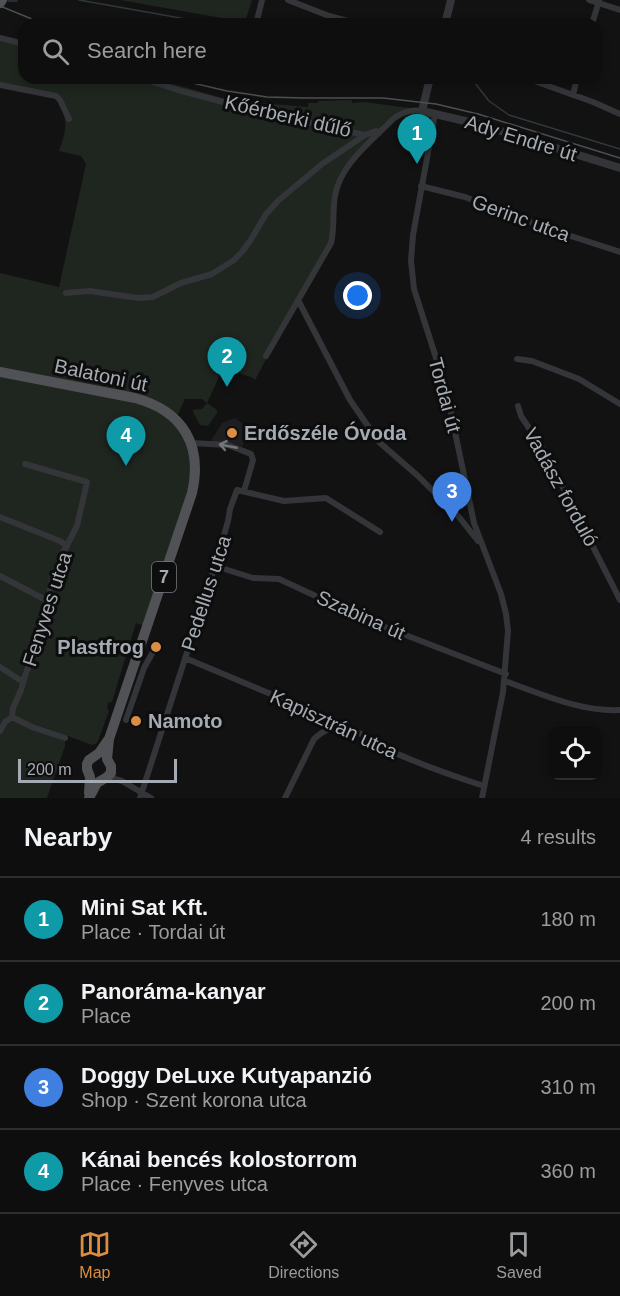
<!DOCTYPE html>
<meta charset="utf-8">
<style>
body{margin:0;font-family:Helvetica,sans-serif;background:#1c1c1c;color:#f1f3f6}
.controls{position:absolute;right:18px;bottom:18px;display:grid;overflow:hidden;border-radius:12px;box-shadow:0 3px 9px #0003}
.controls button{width:54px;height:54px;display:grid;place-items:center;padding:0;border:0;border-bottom:2px solid #2e2e2e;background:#0e0e0e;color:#f1f3f6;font:30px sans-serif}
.scale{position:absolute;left:18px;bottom:15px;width:159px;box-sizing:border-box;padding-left:6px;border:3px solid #a5abb2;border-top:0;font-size:16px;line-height:21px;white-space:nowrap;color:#a5abb2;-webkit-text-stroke:4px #0d0d0e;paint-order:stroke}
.you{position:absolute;left:358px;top:296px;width:21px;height:21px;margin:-15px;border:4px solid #fff;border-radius:50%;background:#1a73e8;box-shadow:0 0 0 9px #1a73e833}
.badge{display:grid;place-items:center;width:39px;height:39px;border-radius:50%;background:#d98e44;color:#fff;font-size:20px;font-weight:700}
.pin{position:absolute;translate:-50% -50px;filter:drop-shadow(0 2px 3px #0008)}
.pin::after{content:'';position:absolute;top:32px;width:21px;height:18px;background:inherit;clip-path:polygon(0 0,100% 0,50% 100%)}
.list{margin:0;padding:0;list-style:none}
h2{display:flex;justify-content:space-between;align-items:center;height:78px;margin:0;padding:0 24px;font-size:26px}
h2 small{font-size:20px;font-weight:400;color:#9b9c9e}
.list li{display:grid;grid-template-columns:39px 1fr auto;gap:18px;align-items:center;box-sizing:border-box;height:84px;padding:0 24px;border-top:2px solid #2e2e2e}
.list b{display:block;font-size:22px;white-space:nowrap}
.list p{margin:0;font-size:20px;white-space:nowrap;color:#9b9c9e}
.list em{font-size:20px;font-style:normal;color:#9b9c9e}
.icon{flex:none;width:33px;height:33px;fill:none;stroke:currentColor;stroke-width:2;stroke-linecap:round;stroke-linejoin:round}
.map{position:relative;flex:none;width:620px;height:798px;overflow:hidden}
.search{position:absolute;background:#0e0e0e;box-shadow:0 3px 9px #0003;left:18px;right:18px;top:18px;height:66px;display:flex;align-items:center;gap:15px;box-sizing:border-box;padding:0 21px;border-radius:18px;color:#9b9c9e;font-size:22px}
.sheet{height:414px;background:#0e0e0e}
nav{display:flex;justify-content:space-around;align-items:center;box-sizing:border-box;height:84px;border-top:2px solid #2e2e2e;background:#0e0e0e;font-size:16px;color:#9b9c9e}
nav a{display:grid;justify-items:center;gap:3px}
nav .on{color:#d98e44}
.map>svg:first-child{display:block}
.built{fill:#1e1e20}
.green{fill:#1f251f}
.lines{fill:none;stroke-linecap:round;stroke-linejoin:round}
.stream{stroke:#2f383c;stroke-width:1.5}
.minor{stroke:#333538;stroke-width:6}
.tertiary{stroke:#333538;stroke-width:8}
.primary{stroke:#505256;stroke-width:10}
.tram{stroke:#4d4f52;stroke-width:1.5}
.oneway{stroke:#72767b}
.poi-dot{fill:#d98e44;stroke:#0d0d0e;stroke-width:2}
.labels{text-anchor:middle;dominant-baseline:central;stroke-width:6;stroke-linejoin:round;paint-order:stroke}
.shield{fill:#0d0d0e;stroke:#777c81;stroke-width:1.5}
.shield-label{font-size:18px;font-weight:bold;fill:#a5abb2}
.street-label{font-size:20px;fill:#a5abb2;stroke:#0d0d0e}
.poi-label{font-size:20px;font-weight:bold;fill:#a5abb2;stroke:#0d0d0e;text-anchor:start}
</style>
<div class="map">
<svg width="620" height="798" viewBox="0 0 620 798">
<rect width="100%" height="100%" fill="#121213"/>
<path class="built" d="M 235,418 L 251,430 L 242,447 L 228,442 L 212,442 L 212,439 L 222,423 Z"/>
<path class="green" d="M 120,0 L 252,0 L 246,19 L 233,20 Z
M 0,38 L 24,44 L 24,78 L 152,78 L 230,100 L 308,107 L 308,103 L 318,103 L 318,101 L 352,100 L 352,103 L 365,102 L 409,108 L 409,111 L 398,115 L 357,155 L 339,181 L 333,234 L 255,380 L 251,377 L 225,369 L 219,377 L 207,403 L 217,410 L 217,413 L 208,426 L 200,425 L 193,412 L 193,410 L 202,409 L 207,403 L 202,399 L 185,399 L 176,419 L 196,466 L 147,627 L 136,623 L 112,702 L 108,703 L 107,708 L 109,711 L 98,741 L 96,744 L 92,745 L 68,736 L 65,738 L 65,746 L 47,798 L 0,798 L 0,273 L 59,287 L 86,164 L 81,156 L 59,151 C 67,128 68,122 58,99 L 0,86 Z"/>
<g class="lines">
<path class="stream" d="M 79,0 L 214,24
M 8,1 L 17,1
M 471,78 L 489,101 L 509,115 L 620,149"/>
<path class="minor" d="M 288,0 L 329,16 L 359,24
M 589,0 L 620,10
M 256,24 L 262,0
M 592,24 L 599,1
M 0,38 L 24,44
M 141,78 L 178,90 L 269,114 L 365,135 L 376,131 L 379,133
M 526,78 L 593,102 L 620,114
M 0,85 L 56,96 L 60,100 L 69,119
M 573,95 L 577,78
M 435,114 L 413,235 L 411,261 L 414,289 L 446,389 L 474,523 L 501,594 L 506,614 L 508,631 L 503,692 L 482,798
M 421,186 L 465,197 L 543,227 L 620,252
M 66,293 L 90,291 L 138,298 L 153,297 L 181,283 L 212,274 L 234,260 L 242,252 L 250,241 L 266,214 L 279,200 L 322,164 L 365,135
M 298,300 L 350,400 L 379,442 L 418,476 L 459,517 L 478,541
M 266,356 L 331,243 C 335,227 332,212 335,196 C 340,164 372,141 393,119 C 402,112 411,109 422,111
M 517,359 L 532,361 L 579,379 L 620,404
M 518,406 L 521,416 L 545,452 L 620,600
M 192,443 L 228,445 L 251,454 L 253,460 L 244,491
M 0,517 L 60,541 L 67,546
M 215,566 L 253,578 L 279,579 L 372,622 L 506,674
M 0,576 L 48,601
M 185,658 L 316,713 L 323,717 L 333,727
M 0,667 L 23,682
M 505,681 C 542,694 580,712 620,710
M 12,717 L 32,727 L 65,738
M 126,720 L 144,668 L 154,650
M 0,731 L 5,722 L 12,717 L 13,708 L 21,690 L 25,676 L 45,619 L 52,579 L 63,553 L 77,526 L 87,482 L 25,464
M 107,777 L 122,781 L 151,798
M 140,798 L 215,566 L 228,521 L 230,509 L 237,490 L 284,501 L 326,498 L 380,532
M 285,798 L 314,739 C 323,731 331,726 343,728 C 361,730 376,745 393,752 C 422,765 453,776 484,786"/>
<path class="tertiary" d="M 445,24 L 451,0
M 430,78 L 422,111 L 478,124 L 620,168"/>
<path class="primary" d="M 0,3 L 2,0
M 0,372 L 135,398 C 183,411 203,445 192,493 L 109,739 L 107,759 L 111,766 L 111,773 L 107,777 L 97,783 L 89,798
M 89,793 L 90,777 L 87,769 L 87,764 L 89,760 L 99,753 L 108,740"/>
<path class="tram" d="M 0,6 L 44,24
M 171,78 L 227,91 L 267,97 L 304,98 L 383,98 L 436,104 L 478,114 L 620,158"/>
</g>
<defs><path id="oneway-shaft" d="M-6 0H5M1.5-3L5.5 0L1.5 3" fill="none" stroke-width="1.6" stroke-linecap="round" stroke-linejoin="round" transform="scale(1.5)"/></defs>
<use class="oneway" href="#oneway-shaft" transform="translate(228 446) rotate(-169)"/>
<g class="poi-dot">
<circle cx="232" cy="433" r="6"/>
<circle cx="156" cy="647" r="6"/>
<circle cx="136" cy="721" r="6"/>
</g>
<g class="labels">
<rect class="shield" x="152" y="562" width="24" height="30" rx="4.5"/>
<g class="shield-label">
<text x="164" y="577">7</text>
</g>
<g class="street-label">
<text transform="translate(288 116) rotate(13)">Kőérberki dűlő</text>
<text transform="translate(521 138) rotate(17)">Ady Endre út</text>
<text transform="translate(521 218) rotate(20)">Gerinc utca</text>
<text transform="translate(101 375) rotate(12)">Balatoni út</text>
<text transform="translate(445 395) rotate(75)">Tordai út</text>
<text transform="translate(561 487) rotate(61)">Vadász forduló</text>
<text transform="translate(206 593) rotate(-72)">Pedellus utca</text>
<text transform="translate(47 609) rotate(-72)">Fenyves utca</text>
<text transform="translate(361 615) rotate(24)">Szabina út</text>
<text transform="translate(334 724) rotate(25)">Kapisztrán utca</text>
</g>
<g class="poi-label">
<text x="244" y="433">Erdőszéle Óvoda</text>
<text x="144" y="647" text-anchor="end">Plastfrog</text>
<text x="148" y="721">Namoto</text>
</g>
</g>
</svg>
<div class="controls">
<button><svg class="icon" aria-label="locate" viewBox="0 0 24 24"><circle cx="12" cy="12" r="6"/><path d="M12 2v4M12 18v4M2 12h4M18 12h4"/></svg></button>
</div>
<div class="scale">200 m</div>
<div class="you"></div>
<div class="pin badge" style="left:417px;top:164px;background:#0f9aa8">1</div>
<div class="pin badge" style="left:227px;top:387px;background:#0f9aa8">2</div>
<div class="pin badge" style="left:452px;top:522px;background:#3f7fe0">3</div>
<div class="pin badge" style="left:126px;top:466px;background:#0f9aa8">4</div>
<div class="search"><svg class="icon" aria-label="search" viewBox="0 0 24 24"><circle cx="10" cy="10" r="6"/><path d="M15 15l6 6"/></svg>Search here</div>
</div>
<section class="sheet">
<h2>Nearby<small>4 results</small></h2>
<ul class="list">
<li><span class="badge" style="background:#0f9aa8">1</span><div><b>Mini Sat Kft.</b><p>Place · Tordai út</p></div><em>180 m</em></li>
<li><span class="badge" style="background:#0f9aa8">2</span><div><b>Panoráma-kanyar</b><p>Place</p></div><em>200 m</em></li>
<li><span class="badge" style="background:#3f7fe0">3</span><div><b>Doggy DeLuxe Kutyapanzió</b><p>Shop · Szent korona utca</p></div><em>310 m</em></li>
<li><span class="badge" style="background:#0f9aa8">4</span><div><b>Kánai bencés kolostorrom</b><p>Place · Fenyves utca</p></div><em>360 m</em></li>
</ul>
</section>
<nav>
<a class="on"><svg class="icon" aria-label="map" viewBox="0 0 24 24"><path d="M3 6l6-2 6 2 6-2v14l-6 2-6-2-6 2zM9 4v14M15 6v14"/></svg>Map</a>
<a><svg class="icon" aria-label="directions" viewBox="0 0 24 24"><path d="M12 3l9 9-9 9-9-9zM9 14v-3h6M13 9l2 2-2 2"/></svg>Directions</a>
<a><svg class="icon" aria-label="saved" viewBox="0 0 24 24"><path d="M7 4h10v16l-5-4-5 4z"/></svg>Saved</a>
</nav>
